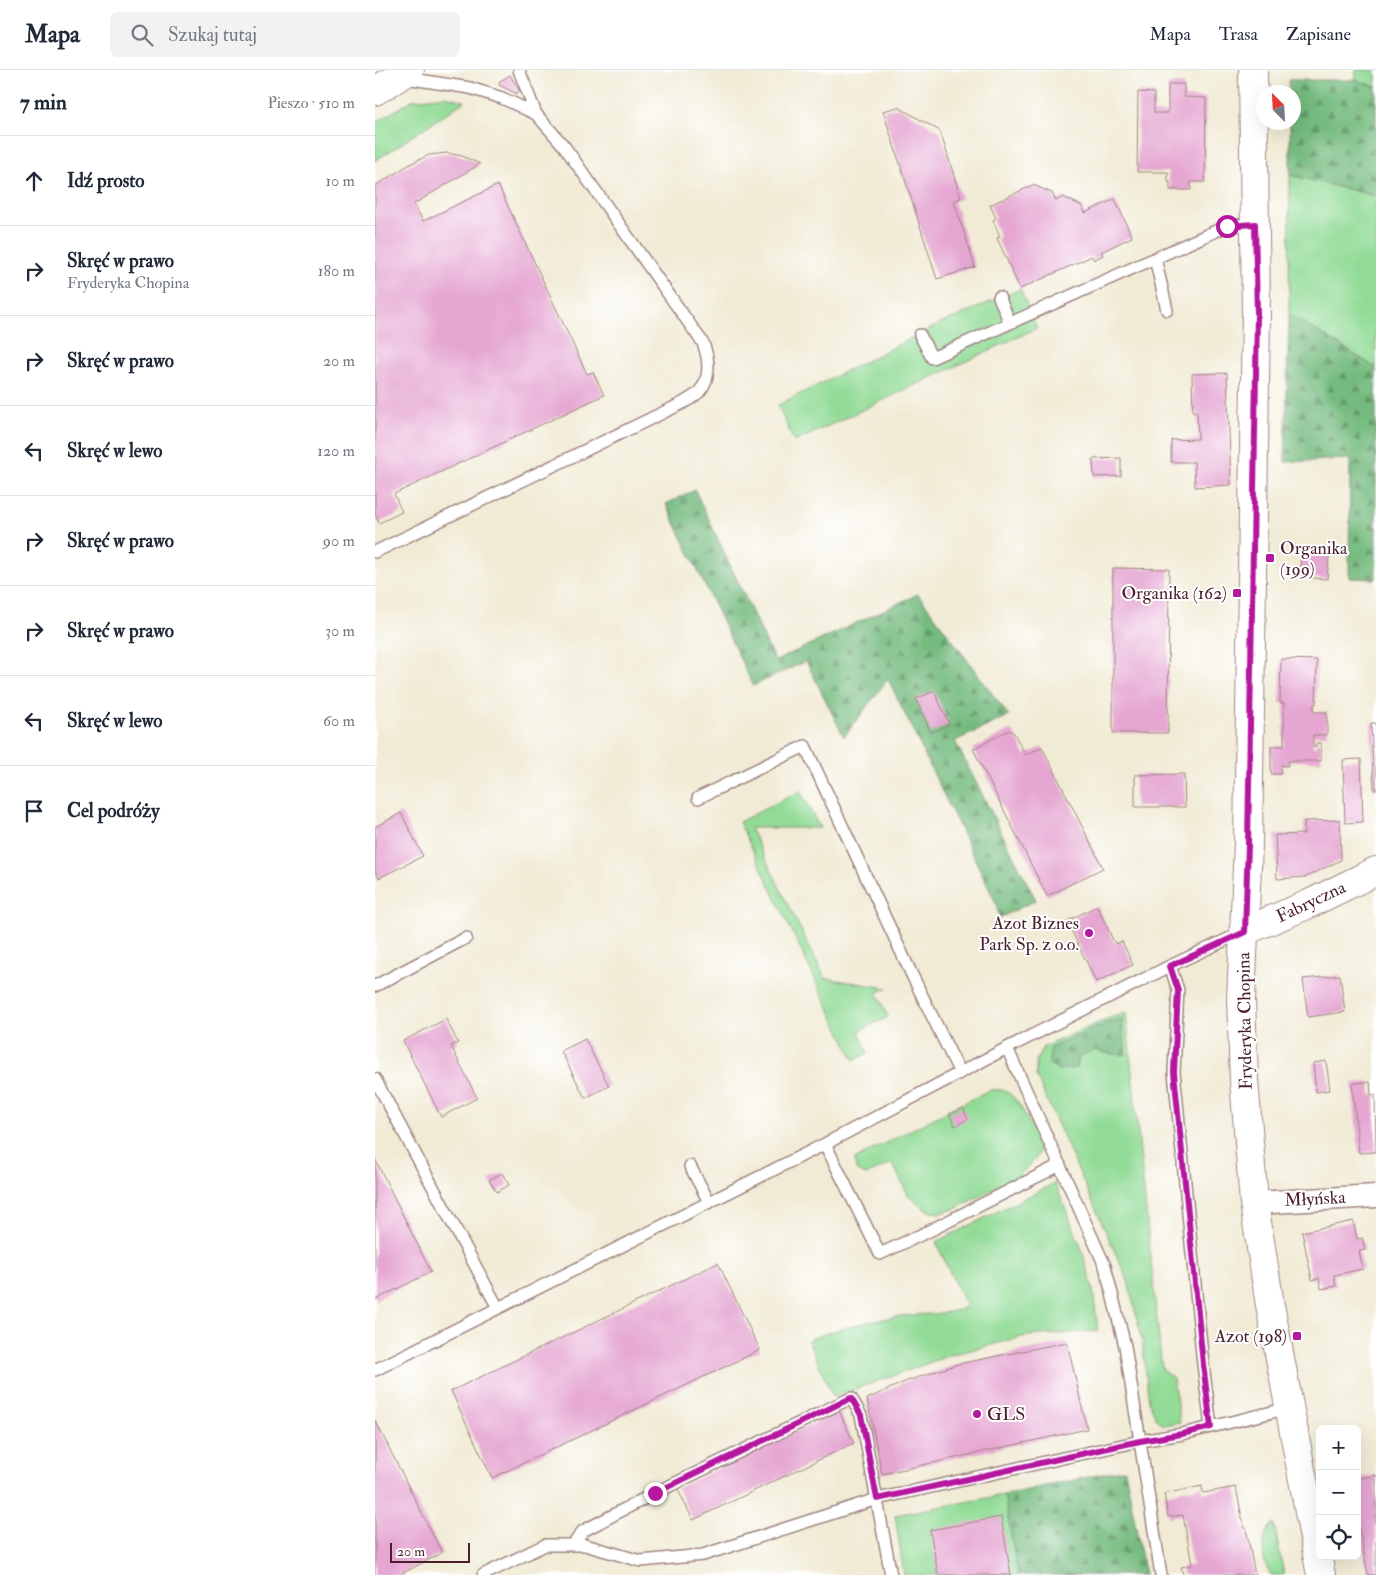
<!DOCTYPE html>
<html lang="pl">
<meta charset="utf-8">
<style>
body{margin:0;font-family:"IM FELL Double Pica",serif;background:#f2f2f3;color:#1f2937}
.controls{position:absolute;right:15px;bottom:15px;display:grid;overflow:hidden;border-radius:8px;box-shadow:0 5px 20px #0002}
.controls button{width:45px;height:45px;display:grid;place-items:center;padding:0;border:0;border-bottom:1px solid #e0e1e3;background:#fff;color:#1f2937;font:25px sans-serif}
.compass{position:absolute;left:881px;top:15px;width:45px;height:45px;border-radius:50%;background:#fff;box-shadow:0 5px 20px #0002;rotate:336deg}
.scale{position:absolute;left:15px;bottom:12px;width:80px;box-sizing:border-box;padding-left:5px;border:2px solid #4a1f2b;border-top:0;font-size:14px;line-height:18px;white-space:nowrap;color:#4a1f2b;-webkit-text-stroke:4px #fff;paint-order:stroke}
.stop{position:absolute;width:15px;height:15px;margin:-11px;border:4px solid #b5179e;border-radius:50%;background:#fff}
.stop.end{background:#b5179e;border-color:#fff;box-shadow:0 1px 5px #0008}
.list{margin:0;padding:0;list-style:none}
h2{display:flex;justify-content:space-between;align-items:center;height:65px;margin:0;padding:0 20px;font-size:21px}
h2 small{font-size:16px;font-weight:400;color:#747a83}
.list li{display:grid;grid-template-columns:32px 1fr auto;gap:15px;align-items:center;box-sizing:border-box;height:90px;padding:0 20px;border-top:1px solid #e0e1e3}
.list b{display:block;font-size:19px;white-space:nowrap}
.list p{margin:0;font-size:16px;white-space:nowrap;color:#747a83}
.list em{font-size:16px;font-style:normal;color:#747a83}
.icon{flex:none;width:28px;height:28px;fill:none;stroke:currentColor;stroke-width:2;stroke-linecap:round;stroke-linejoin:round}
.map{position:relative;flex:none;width:1001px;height:1505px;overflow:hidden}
header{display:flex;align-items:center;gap:30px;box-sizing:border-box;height:70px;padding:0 25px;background:#fff;border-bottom:1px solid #e0e1e3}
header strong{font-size:24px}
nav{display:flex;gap:28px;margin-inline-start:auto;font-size:18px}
.search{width:350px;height:45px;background:#f2f2f3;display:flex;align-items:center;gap:12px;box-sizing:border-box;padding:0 18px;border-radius:8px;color:#747a83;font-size:19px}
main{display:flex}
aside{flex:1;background:#fff}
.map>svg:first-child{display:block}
.green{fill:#92db96;stroke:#6e7d60}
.forest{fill:url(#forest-firs);stroke:#606d55}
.building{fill:#e5a6d2}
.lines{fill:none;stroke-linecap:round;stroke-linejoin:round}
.lane-casing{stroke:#9e8580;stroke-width:14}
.street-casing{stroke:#9e8580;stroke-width:25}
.secondary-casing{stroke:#9e8580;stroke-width:30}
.lane{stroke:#fff;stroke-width:11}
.street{stroke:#fff;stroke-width:22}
.secondary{stroke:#fff;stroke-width:28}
.route{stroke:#b5179e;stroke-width:6}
.poi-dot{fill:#b5179e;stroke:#fff;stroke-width:2}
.labels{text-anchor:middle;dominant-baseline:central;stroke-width:4;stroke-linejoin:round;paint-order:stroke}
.poi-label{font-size:18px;fill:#4a1f2b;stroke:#fff;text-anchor:end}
.street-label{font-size:18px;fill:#4a1f2b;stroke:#fff}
</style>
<header>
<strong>Mapa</strong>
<div class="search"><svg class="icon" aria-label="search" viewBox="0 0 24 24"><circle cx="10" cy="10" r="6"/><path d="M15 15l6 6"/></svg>Szukaj tutaj</div>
<nav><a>Mapa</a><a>Trasa</a><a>Zapisane</a></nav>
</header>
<main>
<aside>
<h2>7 min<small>Pieszo · 510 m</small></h2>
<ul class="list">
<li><svg class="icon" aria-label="ahead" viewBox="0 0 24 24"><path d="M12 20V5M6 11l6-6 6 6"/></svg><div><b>Idź prosto</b></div><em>10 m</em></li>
<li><svg class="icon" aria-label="right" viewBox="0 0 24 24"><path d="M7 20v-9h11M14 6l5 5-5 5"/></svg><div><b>Skręć w prawo</b><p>Fryderyka Chopina</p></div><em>180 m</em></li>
<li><svg class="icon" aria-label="right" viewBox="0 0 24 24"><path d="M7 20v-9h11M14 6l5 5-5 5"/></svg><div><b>Skręć w prawo</b></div><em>20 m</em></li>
<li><svg class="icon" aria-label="left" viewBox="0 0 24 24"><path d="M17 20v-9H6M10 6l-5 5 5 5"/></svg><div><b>Skręć w lewo</b></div><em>120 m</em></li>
<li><svg class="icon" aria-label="right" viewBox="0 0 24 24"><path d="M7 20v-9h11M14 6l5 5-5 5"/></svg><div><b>Skręć w prawo</b></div><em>90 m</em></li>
<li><svg class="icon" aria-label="right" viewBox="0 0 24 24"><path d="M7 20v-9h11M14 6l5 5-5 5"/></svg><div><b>Skręć w prawo</b></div><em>30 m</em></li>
<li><svg class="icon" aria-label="left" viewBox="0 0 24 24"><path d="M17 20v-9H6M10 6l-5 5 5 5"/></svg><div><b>Skręć w lewo</b></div><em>60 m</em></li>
<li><svg class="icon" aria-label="arrive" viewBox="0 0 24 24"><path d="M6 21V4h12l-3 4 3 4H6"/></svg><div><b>Cel podróży</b></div></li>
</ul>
</aside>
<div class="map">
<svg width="1001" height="1505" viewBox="0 0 1001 1505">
<defs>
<pattern id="forest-firs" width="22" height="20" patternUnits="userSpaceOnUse" patternTransform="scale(1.25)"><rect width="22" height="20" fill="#75bb7f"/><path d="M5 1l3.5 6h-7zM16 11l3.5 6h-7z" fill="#629768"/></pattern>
</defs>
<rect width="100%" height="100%" fill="#fff"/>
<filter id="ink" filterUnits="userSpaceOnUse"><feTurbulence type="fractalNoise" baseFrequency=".02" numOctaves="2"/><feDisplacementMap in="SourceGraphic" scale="10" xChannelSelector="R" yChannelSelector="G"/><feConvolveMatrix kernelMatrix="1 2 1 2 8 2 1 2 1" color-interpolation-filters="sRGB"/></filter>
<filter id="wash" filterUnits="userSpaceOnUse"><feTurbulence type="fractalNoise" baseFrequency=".0096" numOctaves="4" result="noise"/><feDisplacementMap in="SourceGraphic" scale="20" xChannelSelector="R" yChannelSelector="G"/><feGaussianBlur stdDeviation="1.12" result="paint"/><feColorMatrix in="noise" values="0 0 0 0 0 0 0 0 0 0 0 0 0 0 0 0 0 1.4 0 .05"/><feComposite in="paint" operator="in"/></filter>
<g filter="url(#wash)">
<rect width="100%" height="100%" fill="#f1ebd5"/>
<path class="green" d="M 981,0 L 1001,0 L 1001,17 L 981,10 Z
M 70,26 L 90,31 L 0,91 L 0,53 L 37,30 Z
M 915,105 L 1001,126 L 1001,298 L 914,244 Z
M 645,219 L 662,258 L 419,372 L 403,335 L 565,254 Z
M 425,721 L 445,758 L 375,758 L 450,908 L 512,918 L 502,923 L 513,947 L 484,961 L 493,983 L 479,990 L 364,752 Z
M 751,943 L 787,1299 L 798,1308 L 805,1352 L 789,1355 L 781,1348 L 774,1332 L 767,1270 L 753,1211 L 661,1006 L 661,991 L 668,977 L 732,949 Z
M 614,1020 C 618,1020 623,1019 626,1020 C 644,1022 658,1063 666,1077 L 660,1090 L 644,1106 L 580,1139 L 564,1143 L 551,1140 L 534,1127 L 517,1093 L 491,1105 L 481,1100 L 480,1090 L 493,1082 Z
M 680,1113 L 706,1177 L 718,1220 L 723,1261 L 651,1266 L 576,1285 L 458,1327 L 433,1270 C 464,1258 493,1251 526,1246 C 550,1243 568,1246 591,1237 L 561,1172 Z
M 629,1425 L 643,1505 L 529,1505 L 520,1445 Z
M 899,1453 L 909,1505 L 896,1505 C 885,1490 885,1465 899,1453 Z"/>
<path class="forest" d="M 914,10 L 981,10 L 1001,17 L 1001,126 L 915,105 L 915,53 L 918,52 L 918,22 L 914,22 Z
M 914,244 L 1001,298 L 1001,509 L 974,508 L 975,389 L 910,392 Z
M 320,420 L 400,591 L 543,524 L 634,646 L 580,671 L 661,830 L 624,848 L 621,833 L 513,609 L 469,667 L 431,591 L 378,616 L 291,434 Z
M 747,949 L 751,985 L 735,984 L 719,980 L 704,987 L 702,998 L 684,1000 L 674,994 L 675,978 L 731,953 Z
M 750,1399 L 770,1505 L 643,1505 L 629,1425 Z"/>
<g id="blocks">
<path class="building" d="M 135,5 L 144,20 L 142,24 L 124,15 L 125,11 Z
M 793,14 L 809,14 L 809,27 L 831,28 L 830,112 L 816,112 L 816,120 L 795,120 L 795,112 L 793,112 L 793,102 L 762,102 L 763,22 L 779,23 L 779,43 L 793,43 Z
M 523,37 L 565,61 L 586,128 L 579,131 L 600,197 L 562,209 L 508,41 Z
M 72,83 L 87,86 L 105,94 L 39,134 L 48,151 L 123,115 L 212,304 L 218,302 L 229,325 L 19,424 L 27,442 L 4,453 L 0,444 L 0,116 L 35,94 L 54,85 Z
M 658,115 L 677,123 L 681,131 L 688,127 L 707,136 L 710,143 L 740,129 L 757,167 L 726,182 L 728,185 L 719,190 L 717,186 L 645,219 L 622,168 L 625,167 L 618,150 L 621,148 L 615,135 Z
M 852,303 L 856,415 L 820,417 L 819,392 L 796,392 L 796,370 L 823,369 L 822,342 L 818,342 L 817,304 Z
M 746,388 L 746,406 L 719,407 L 718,389 Z
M 926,484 L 954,486 L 952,509 L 924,507 Z
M 738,498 L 794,499 L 793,663 L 738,663 Z
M 906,589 L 942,590 L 941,634 L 939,634 L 939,642 L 952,642 L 952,665 L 938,665 L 938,677 L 941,677 L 941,673 L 946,673 L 946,691 L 913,691 L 913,696 L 906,695 L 906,704 L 896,704 L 896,676 L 909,676 L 909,633 L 905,633 Z
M 559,621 L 574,654 L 556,663 L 541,629 Z
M 996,653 L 1001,653 L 1001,720 L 999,720 Z
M 634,660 L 639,663 L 650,685 L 667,677 L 728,798 L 672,826 L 598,679 Z
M 986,689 L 988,752 L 970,753 L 968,690 Z
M 809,704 L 810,737 L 760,737 L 760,705 Z
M 26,743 L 48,786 L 4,808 L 0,801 L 0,757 Z
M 965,750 L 966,790 L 931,807 L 902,809 L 900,765 L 929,764 L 929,751 Z
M 722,836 L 740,874 L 747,871 L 758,895 L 721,912 L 692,851 Z
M 965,905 L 970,942 L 933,947 L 928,909 Z
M 71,949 L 83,973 L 76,976 L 102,1028 L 66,1047 L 28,971 Z
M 210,969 L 234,1016 L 210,1028 L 186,981 Z
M 951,991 L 955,1020 L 941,1022 L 938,993 Z
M 995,1012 L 996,1025 L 1000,1025 L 1001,1082 L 984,1083 L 977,1013 Z
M 588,1038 L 593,1049 L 580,1056 L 574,1044 Z
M 0,1089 L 56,1202 L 0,1230 Z
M 127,1103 L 134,1115 L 122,1122 L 114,1110 Z
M 978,1151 L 982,1169 L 987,1168 L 990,1180 L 984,1181 L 988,1199 L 959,1205 L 961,1216 L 946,1219 L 944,1208 L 937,1210 L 927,1162 Z
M 343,1193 L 385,1280 L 117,1408 L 76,1321 Z
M 692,1272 L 712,1359 L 507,1404 L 492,1329 L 532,1311 L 583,1294 Z
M 464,1341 L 479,1373 L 318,1450 L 302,1418 Z
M 0,1350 L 67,1483 L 24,1505 L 0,1505 Z
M 1001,1405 L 1001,1505 L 993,1505 L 982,1447 L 982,1409 Z
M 827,1416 L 828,1423 L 861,1417 L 869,1458 L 871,1458 L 880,1505 L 808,1505 L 806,1497 L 817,1495 L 808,1445 L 793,1447 L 789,1424 Z
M 626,1447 L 636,1505 L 563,1505 L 555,1460 Z"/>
</g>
</g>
<g filter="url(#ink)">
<use href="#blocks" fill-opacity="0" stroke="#9e8580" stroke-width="1"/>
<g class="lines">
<g class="lane-casing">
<path id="lane" d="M 31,8 L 95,18 L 127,28 L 161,44
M 780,188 L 792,240
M 624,227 L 635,253
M 545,265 L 557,288 L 852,156 L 880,154
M 0,482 L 308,333 C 313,330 320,326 324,322 C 337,307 334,289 328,273 L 189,76 L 161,44 L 144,0
M 323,728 L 430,676 L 537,905 L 585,1003
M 795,896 L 803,920 L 799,1002 L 828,1294 L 836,1357
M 0,916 L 91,868
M 632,978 L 730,1196 L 750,1276 L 786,1505
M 0,1009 L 123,1238
M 450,1074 L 505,1184 L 552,1162 L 685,1095
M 315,1096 L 334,1132
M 0,1300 L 450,1074 L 632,978 L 795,896 L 868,862
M 198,1475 L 208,1461 L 280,1423 L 476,1328 L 486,1345 L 516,1505
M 108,1505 L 170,1475 L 210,1475 L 266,1491 L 328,1485 L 502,1429 L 765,1371 L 807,1364 L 914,1338"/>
</g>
<g class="street-casing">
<path id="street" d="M 879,1133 L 1001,1126"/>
</g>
<g class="secondary-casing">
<path id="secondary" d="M 878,0 L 881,244 L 873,774 L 866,930 L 869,1010 L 879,1133 L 895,1235 L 946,1505
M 0,21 L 35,0
M 870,861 L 934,834 L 1001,801"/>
</g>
<use href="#lane" class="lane"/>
<use href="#street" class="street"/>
<use href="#secondary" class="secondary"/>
</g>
</g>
<g class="lines" filter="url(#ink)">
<path class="route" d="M 280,1423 L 476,1328 L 486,1345 L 502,1429 L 765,1371 L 807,1364 L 836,1357 L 828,1294 L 799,1002 L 803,920 L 795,896 L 870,862 L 873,774 L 882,244 L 880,154 L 852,156"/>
</g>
<g class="poi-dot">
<rect x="890" y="483" width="10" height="10" rx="2.5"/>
<rect x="857" y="518" width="10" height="10" rx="2.5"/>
<circle cx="714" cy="863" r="5"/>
<rect x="917" y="1261" width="10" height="10" rx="2.5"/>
<circle cx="602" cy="1344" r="5"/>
</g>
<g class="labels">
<g class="poi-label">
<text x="905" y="478" text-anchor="start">Organika<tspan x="905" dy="21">(199)</tspan></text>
<text x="852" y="523">Organika (162)</text>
<text x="704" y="853">Azot Biznes<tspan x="704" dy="21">Park Sp. z o.o.</tspan></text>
<text x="912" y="1266">Azot (198)</text>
<text x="612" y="1344" text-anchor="start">GLS</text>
</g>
<g class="street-label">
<text transform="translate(936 832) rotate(-25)">Fabryczna</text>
<text transform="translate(870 951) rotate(-91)">Fryderyka Chopina</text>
<text transform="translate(940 1129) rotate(-3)">Młyńska</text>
</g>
</g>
</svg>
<div class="controls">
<button>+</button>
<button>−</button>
<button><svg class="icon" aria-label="locate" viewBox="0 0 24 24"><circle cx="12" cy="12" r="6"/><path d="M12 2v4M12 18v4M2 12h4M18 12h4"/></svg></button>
</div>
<svg class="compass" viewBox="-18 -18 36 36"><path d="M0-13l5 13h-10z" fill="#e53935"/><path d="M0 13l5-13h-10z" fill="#747a83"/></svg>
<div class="scale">20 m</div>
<div class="stop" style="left:852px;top:156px"></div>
<div class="stop end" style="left:280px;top:1423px"></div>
</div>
</main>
